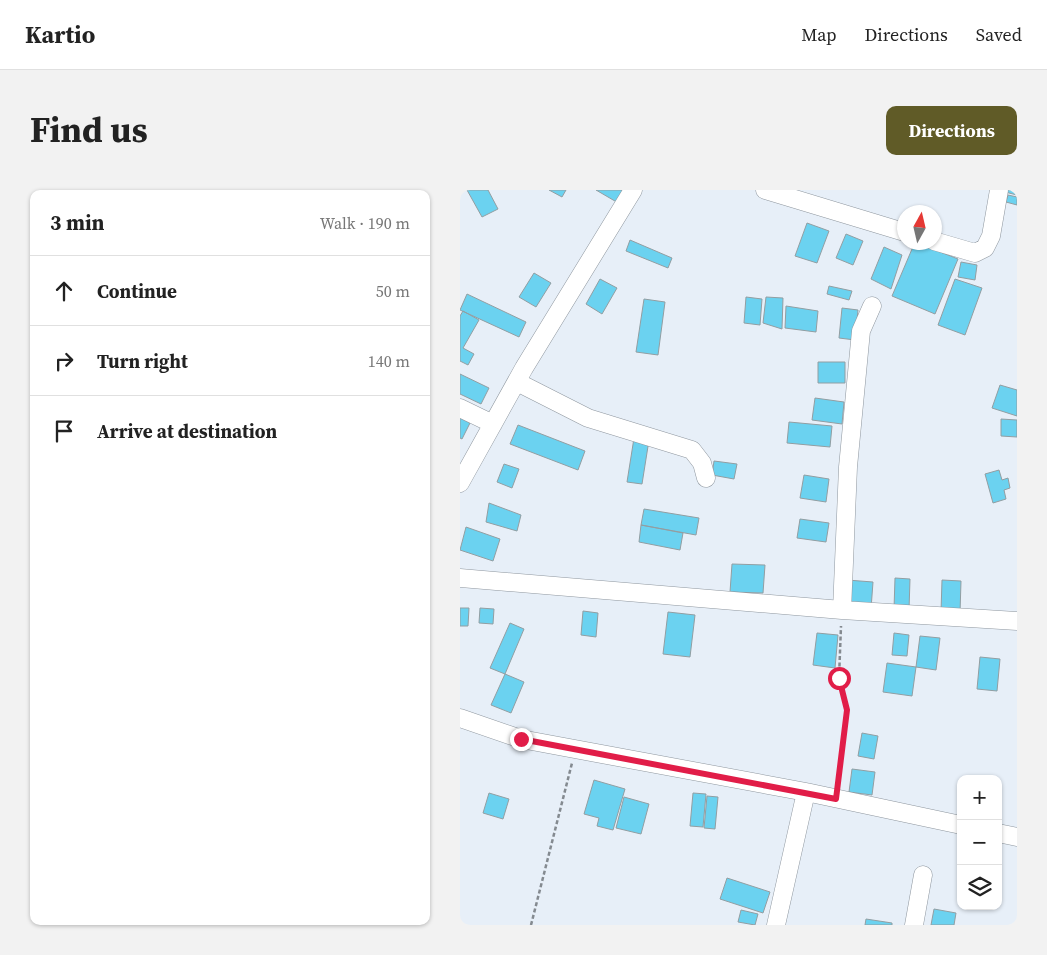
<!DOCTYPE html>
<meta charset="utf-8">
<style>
body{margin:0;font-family:"Source Serif 4",serif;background:#f2f2f2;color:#222}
.controls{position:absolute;right:15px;bottom:15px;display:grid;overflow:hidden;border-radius:10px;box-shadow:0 1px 4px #0004}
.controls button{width:45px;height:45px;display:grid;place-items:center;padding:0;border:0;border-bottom:1px solid #e0e0e0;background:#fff;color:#222;font:25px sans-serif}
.compass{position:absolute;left:437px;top:15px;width:45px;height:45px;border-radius:50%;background:#fff;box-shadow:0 1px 4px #0004;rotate:8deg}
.stop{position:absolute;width:15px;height:15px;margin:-11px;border:4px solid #e11d48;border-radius:50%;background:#fff}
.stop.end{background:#e11d48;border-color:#fff;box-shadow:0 1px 5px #0008}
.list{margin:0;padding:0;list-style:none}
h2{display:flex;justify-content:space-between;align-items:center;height:65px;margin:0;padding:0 20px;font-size:21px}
h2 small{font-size:16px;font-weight:400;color:#767676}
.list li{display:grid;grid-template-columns:32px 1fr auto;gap:15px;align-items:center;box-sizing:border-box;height:70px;padding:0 20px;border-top:1px solid #e0e0e0}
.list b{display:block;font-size:19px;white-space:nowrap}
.list em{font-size:16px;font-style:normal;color:#767676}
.icon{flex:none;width:28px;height:28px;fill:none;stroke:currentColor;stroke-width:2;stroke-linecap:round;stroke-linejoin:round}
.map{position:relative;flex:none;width:557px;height:735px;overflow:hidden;border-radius:10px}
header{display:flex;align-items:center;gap:30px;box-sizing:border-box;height:70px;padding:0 25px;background:#fff;border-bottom:1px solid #e0e0e0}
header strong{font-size:24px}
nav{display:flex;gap:28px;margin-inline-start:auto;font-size:18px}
.intro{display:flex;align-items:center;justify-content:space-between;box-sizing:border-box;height:120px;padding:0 30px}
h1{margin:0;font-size:35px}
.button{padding:12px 22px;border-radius:10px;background:#605b27;color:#fff;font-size:18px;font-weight:700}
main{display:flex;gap:30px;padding:0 30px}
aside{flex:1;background:#fff;border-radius:10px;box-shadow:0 1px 4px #0004}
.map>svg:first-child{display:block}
.building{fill:#6bd2f0;stroke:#929ea2}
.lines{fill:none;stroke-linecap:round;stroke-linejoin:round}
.street-casing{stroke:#8f979f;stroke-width:19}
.path{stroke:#848a90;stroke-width:2.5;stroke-dasharray:4 2.5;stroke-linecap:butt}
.street{stroke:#fff;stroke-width:18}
.route{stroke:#e11d48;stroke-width:6}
</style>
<header>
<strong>Kartio</strong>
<nav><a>Map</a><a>Directions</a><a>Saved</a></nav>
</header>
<div class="intro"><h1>Find us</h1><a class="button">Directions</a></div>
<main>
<aside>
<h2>3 min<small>Walk · 190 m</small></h2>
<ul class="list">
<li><svg class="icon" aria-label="ahead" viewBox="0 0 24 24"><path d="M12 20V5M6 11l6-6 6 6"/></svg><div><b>Continue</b></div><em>50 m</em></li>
<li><svg class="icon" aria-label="right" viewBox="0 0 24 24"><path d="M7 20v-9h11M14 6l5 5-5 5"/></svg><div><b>Turn right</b></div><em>140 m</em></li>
<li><svg class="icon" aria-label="arrive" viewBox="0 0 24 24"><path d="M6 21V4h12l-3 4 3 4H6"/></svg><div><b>Arrive at destination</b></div></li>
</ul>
</aside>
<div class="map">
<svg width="557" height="735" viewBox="0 0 557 735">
<rect width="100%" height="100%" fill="#e7eff8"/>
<path class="building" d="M 7,0 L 28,0 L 38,19 L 22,27 Z
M 89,0 L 106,0 L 102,7 Z
M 136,0 L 168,0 L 160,14 Z
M 545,0 L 557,0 L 557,5 L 545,2 Z
M 548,5 L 557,7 L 557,15 L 546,12 Z
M 347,33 L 369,41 L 357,73 L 335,66 Z
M 386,44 L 403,51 L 393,75 L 376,68 Z
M 170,50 L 212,68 L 208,78 L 166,61 Z
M 455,52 L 498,69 L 475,124 L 432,106 Z
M 424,57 L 442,65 L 431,99 L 411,89 Z
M 501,72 L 517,75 L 515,90 L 498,87 Z
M 74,83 L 91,93 L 76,117 L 59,107 Z
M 140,89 L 157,98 L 142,124 L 126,114 Z
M 495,89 L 522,98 L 505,145 L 478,135 Z
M 369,96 L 392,101 L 389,110 L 367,104 Z
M 7,104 L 66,132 L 59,147 L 0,120 Z
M 286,107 L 302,109 L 300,135 L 284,133 Z
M 306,107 L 323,108 L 322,139 L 303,133 Z
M 184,109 L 205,112 L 198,165 L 176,162 Z
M 326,116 L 358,121 L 356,142 L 325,138 Z
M 382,118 L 398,120 L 395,150 L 379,148 Z
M 3,121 L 19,130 L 3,158 L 14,164 L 8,175 L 0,171 L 0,126 Z
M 358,172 L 385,172 L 385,193 L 358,193 Z
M 0,184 L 29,198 L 21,214 L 0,204 Z
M 540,195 L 557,200 L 557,226 L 532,218 Z
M 355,208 L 384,212 L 382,234 L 352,230 Z
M 0,228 L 10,233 L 2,249 L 0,248 Z
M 541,229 L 557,230 L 557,247 L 541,246 Z
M 329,232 L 372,236 L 370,257 L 327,253 Z
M 58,235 L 125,261 L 118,280 L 50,254 Z
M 174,248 L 189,250 L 182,294 L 167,292 Z
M 254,271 L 277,274 L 274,289 L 252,285 Z
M 44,274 L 59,279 L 52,298 L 37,292 Z
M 539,280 L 542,290 L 548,288 L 550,298 L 544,300 L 546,309 L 533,313 L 525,284 Z
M 344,285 L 369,289 L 366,312 L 340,308 Z
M 29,313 L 61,325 L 57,341 L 26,332 Z
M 184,319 L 239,328 L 236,345 L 181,335 Z
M 340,329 L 369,333 L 366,352 L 337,348 Z
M 181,335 L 223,343 L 220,360 L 179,352 Z
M 6,337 L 40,349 L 33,371 L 0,360 Z
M 272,374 L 305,375 L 303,403 L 270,402 Z
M 435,388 L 450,389 L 449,420 L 434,419 Z
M 387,390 L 413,392 L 411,419 L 386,417 Z
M 482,390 L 501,391 L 500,423 L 481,422 Z
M 0,418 L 9,418 L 8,436 L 0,436 Z
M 20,418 L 34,419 L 33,434 L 19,433 Z
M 123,421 L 138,423 L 136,447 L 121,445 Z
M 208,422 L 235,425 L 230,467 L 203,464 Z
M 50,433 L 64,439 L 45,484 L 30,478 Z
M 357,443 L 378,445 L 375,478 L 353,475 Z
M 434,443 L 449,445 L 447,466 L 432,465 Z
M 460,446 L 480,448 L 476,480 L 456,477 Z
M 520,467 L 540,469 L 537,501 L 517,499 Z
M 427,473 L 456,477 L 452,506 L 423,502 Z
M 45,484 L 64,492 L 51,523 L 31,515 Z
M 402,543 L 418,546 L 414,569 L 398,566 Z
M 392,579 L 415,582 L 412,605 L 389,602 Z
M 134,590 L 165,599 L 153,640 L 137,636 L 139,628 L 124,624 Z
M 29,603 L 49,609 L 43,629 L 23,623 Z
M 233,603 L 246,604 L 243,637 L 230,636 Z
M 247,606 L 258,607 L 255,639 L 244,638 Z
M 164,607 L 189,614 L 181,644 L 156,638 Z
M 267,688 L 310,702 L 303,723 L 260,709 Z
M 474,719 L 496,723 L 494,735 L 471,735 Z
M 281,720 L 298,724 L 295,735 L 278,732 Z
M 406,729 L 432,733 L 432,735 L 405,735 Z"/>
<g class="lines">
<g class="street-casing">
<path id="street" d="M 305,0 L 444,42
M 474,51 L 515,63 L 525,58 L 531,46 L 539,0
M 57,192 L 128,228 L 232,260 L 242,273 L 246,288
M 0,218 L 33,234
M 0,293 L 64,178 L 173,0
M 0,388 L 382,420 L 557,431
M 382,420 L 388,277 L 401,141 L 412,116
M 0,528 L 61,549 L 346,602 L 501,635
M 538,643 L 557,647
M 316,735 L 346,602
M 454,735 L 463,685"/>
</g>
<path class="path" d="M 378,592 L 387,520 L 379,488 L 381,436
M 0,734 L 3,735
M 71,735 L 112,573"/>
<use href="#street" class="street"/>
</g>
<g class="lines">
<path class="route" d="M 61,549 L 376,609 L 387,520 L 379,488"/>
</g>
</svg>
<div class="controls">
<button>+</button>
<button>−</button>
<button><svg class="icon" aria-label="layers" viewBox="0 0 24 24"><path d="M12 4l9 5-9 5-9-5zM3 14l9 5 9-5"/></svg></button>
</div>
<svg class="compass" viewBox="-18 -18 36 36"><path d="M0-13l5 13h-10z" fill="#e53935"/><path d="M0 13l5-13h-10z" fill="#767676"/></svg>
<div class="stop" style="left:379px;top:488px"></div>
<div class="stop end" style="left:61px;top:549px"></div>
</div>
</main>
